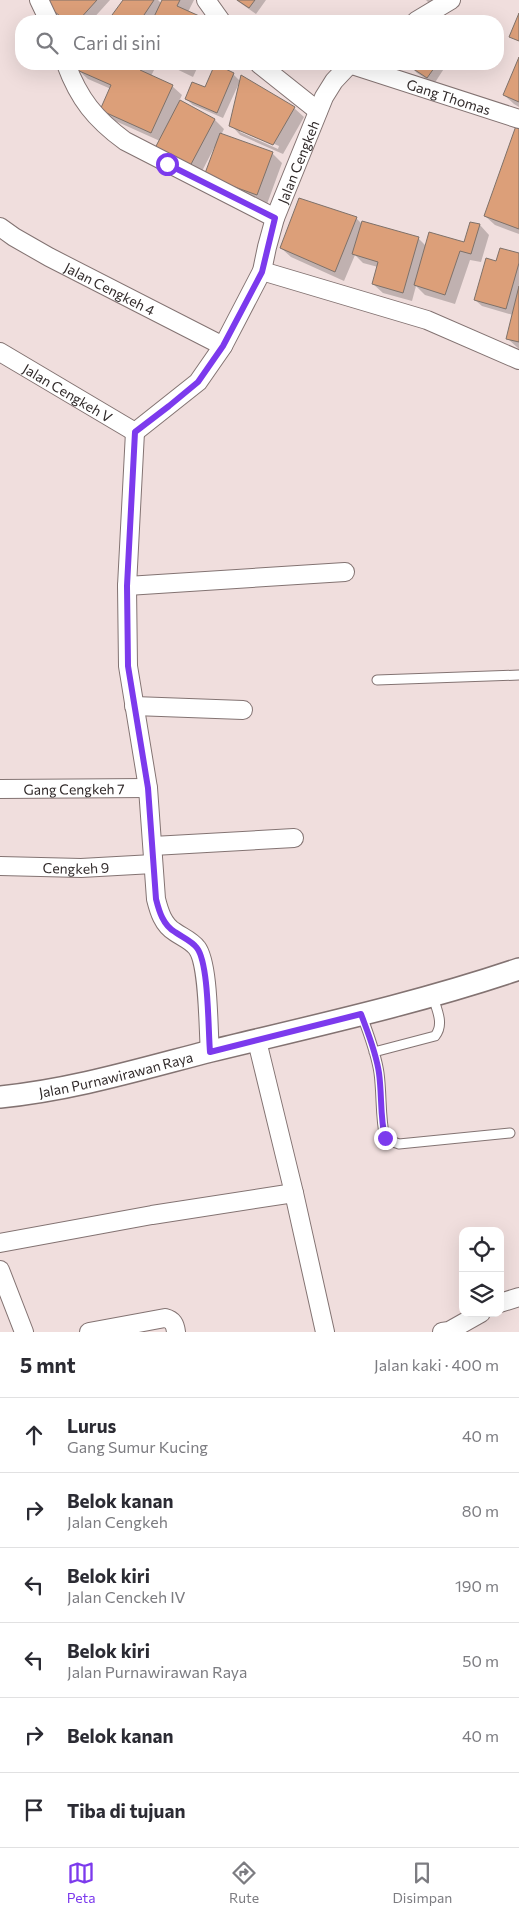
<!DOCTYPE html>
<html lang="id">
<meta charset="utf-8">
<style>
body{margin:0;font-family:Commissioner,sans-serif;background:#f7f7f7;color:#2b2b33}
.controls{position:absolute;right:15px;bottom:15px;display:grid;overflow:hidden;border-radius:10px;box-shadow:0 5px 20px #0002}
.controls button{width:45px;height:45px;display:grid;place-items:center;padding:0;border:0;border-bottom:1px solid #e1e1e2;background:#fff;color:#2b2b33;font:25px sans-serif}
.stop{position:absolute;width:15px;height:15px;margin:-11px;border:4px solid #7c3aed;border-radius:50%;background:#fff}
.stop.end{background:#7c3aed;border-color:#fff;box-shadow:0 1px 5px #0008}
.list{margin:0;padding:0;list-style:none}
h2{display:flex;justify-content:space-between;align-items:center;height:65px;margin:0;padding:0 20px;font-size:21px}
h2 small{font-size:16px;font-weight:400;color:#7c7c81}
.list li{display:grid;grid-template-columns:32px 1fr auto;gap:15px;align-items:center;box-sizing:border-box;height:75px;padding:0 20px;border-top:1px solid #e1e1e2}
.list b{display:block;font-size:19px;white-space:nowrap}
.list p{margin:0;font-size:16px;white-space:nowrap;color:#7c7c81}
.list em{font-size:16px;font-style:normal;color:#7c7c81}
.icon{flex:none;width:28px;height:28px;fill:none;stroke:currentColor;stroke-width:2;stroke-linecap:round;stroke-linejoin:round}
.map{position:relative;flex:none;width:519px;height:1332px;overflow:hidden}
.search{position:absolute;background:#fff;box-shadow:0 5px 20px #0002;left:15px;right:15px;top:15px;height:55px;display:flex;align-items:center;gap:12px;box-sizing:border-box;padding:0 18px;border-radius:20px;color:#7c7c81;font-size:19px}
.sheet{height:515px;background:#fff}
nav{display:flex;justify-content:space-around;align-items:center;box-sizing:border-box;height:70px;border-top:1px solid #e1e1e2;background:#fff;font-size:14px;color:#7c7c81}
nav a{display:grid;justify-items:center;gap:2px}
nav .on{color:#7c3aed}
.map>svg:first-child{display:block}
.shadow{fill:#0003;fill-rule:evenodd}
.building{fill:#dc9f79;stroke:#7e7169}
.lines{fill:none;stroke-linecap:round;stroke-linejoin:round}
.service-casing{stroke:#837372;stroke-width:11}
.minor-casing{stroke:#837372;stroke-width:20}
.tertiary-casing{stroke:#837372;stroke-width:24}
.service{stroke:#fff;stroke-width:9}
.minor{stroke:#fff;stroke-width:18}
.tertiary{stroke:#fff;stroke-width:21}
.route{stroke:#7c3aed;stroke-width:6}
.labels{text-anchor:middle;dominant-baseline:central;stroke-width:4;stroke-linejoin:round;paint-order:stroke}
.street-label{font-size:14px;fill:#302929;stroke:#f0dedd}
</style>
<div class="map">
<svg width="519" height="1332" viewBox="0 0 519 1332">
<rect width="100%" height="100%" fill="#f0dedd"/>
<path class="shadow" d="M 49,0 L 110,0 L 91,21 L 66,21 L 53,9 Z
M 124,0 L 158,0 L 162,4 L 164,0 L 194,0 L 188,12 L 206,21 L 153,21 L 156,16 L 154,15 L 150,21 L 120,21 L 114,15 Z
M 236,0 L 266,0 L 256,14 Z
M 426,0 L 453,0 L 439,13 Z
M 519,60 L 519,107 L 514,104 L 504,95 Z
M 81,64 L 157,64 L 151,76 L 172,86 L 182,95 L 179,101 L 215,120 L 224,129 L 221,135 L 272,153 L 282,163 L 267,204 L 215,185 L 216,149 L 214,148 L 199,177 L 160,141 L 111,119 L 102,110 L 111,89 L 88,79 L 78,70 Z
M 166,64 L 199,64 L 193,77 Z
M 412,64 L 447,64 L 434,84 L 417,73 L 410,66 Z
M 233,74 L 240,81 L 223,118 L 193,105 L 186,99 Z
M 294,108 L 304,117 L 283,154 L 240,135 L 231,125 ZM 240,129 L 279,146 L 278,149 L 240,132 Z
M 519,125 L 519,234 L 495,225 L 485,216 Z
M 356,218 L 362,224 L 418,238 L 426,246 L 465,244 L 471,223 L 480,225 L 489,235 L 481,262 L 470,260 L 455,304 L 425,295 L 416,286 L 412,301 L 383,293 L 373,284 L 378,267 L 363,263 L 355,255 L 344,281 L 291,257 L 281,248 Z
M 519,254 L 519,349 L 508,339 L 513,315 L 482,306 L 475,300 L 497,263 Z"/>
<path class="building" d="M 47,0 L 97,0 L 78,21 L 66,21 L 44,3 Z
M 123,0 L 154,0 L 140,21 L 120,21 L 112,15 Z
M 162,0 L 180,0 L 177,6 L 206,19 L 206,21 L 152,21 Z
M 237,0 L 255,0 L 249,8 Z
M 519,13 L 519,41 L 509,37 Z
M 519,57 L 519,102 L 503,95 Z
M 79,64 L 143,64 L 140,70 L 173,85 L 151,133 L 100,110 L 111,85 L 77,70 Z
M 174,64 L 185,64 L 183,68 Z
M 215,64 L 234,73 L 217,113 L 185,99 L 192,82 L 205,87 Z
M 410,64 L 437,64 L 427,78 L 409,66 Z
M 241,75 L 295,107 L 273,145 L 229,126 Z
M 180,100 L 215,119 L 189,168 L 154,150 Z
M 517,123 L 519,124 L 519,229 L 484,216 Z
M 220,133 L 273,152 L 257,195 L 204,176 Z
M 299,198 L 357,217 L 335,272 L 280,248 Z
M 362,221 L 419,237 L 403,293 L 372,284 L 378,262 L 352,254 Z
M 470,222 L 480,224 L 471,254 L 460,251 L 445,295 L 414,285 L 429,232 L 464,242 Z
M 500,248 L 519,253 L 519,263 L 506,309 L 474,300 L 486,258 L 496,261 Z
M 519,286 L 519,342 L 506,339 Z"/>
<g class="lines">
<g class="service-casing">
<path id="service" d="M 377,680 L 519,675
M 361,1013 C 368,1033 376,1052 379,1073 C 382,1095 380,1117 385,1139 L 399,1144 L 510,1133
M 374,1052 L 435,1036 C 445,1024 436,1008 432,994"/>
</g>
<g class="minor-casing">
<g id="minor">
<path d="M 39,0 L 49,21"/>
<path d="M 206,0 L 221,21"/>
<path d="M 416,21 L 451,0"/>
<path d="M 66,64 C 79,99 95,119 125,141 L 275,218"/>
<path d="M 259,64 L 318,111"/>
<path id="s1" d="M 349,64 L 519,119"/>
<path id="s2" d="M 0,227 L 14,237 L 49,257 L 223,346"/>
<path d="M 262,271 L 427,320 L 519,360"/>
<path id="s3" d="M 0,352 L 135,432"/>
<path d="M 135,432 L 127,586 L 128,666 L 148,788 L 156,899 C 159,911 163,925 175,932 C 182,937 192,941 197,948 C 209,964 208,1029 210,1052"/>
<path id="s4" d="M 135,432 L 198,382 L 223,346 L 262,271 L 267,247 L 275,218 L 324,97 L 334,81 L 350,64"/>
<path d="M 127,586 L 345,572"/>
<path d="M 134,706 L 243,710"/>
<path id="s5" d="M 0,789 L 148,788"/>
<path d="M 153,846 L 294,838"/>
<path id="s6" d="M 0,866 L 81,868 L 153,864"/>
<path d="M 257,1041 L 294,1193 L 325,1332"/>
<path d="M 0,1243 L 152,1215 L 294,1193"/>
<path d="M 0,1270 L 24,1332"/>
<path d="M 500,1303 L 519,1297"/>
<path d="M 89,1332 L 165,1318 C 173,1320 175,1324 176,1332"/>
<path d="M 442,1332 L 449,1331 L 481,1313"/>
</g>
</g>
<g class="tertiary-casing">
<g id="tertiary">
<path id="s7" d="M 0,1097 C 72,1090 141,1069 211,1051 C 314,1026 419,1003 519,969"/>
</g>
</g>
<use href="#service" class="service"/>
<use href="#minor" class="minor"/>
<use href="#tertiary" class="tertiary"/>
</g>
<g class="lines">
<path class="route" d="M 167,164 L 275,218 L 262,272 L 223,346 L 198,382 L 169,406 L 135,432 L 127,586 L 128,666 L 148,788 L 156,899 C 159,911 163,925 175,932 C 182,937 192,941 197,948 C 209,964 208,1029 210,1052 L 361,1014 C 368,1033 376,1052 379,1073 C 382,1095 380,1117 385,1138"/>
</g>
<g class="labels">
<g class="street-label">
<text stroke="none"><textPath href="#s1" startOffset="105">Gang Thomas</textPath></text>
<text stroke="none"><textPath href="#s4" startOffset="324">Jalan Cengkeh</textPath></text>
<text stroke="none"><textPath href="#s2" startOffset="126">Jalan Cengkeh 4</textPath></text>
<text stroke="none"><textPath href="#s3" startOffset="79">Jalan Cengkeh V</textPath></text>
<text stroke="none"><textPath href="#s5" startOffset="74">Gang Cengkeh 7</textPath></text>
<text stroke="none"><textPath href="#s6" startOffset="76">Cengkeh 9</textPath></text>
<text stroke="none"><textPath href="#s7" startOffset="118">Jalan Purnawirawan Raya</textPath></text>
</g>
</g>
</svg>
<div class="controls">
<button><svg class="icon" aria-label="locate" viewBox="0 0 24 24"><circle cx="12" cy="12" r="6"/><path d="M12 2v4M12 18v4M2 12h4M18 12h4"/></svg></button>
<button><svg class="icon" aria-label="layers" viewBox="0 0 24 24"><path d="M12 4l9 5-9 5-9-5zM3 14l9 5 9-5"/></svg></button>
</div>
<div class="stop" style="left:167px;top:164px"></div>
<div class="stop end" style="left:385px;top:1138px"></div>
<div class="search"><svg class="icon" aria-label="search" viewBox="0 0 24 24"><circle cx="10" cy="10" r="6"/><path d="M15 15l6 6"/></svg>Cari di sini</div>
</div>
<section class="sheet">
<h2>5 mnt<small>Jalan kaki · 400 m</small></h2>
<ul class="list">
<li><svg class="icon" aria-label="ahead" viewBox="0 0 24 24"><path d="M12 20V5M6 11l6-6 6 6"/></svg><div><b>Lurus</b><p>Gang Sumur Kucing</p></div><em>40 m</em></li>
<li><svg class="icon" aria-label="right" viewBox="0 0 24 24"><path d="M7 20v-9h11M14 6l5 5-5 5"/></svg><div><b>Belok kanan</b><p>Jalan Cengkeh</p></div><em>80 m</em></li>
<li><svg class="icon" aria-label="left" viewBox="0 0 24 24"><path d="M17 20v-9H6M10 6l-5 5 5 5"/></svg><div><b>Belok kiri</b><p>Jalan Cenckeh IV</p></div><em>190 m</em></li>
<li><svg class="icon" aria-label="left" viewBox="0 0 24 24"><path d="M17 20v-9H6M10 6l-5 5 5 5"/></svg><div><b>Belok kiri</b><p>Jalan Purnawirawan Raya</p></div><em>50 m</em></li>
<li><svg class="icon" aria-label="right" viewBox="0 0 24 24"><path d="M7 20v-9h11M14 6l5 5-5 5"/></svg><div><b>Belok kanan</b></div><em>40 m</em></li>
<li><svg class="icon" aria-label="arrive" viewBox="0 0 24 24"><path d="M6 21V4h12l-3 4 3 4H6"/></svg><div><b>Tiba di tujuan</b></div></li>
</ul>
</section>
<nav>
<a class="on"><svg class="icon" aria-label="map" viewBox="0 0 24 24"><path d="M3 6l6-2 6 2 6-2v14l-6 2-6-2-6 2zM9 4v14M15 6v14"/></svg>Peta</a>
<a><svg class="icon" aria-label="directions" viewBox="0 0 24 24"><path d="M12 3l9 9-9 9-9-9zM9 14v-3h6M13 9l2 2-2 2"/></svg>Rute</a>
<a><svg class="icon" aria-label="saved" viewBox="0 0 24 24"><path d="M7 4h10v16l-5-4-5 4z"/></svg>Disimpan</a>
</nav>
